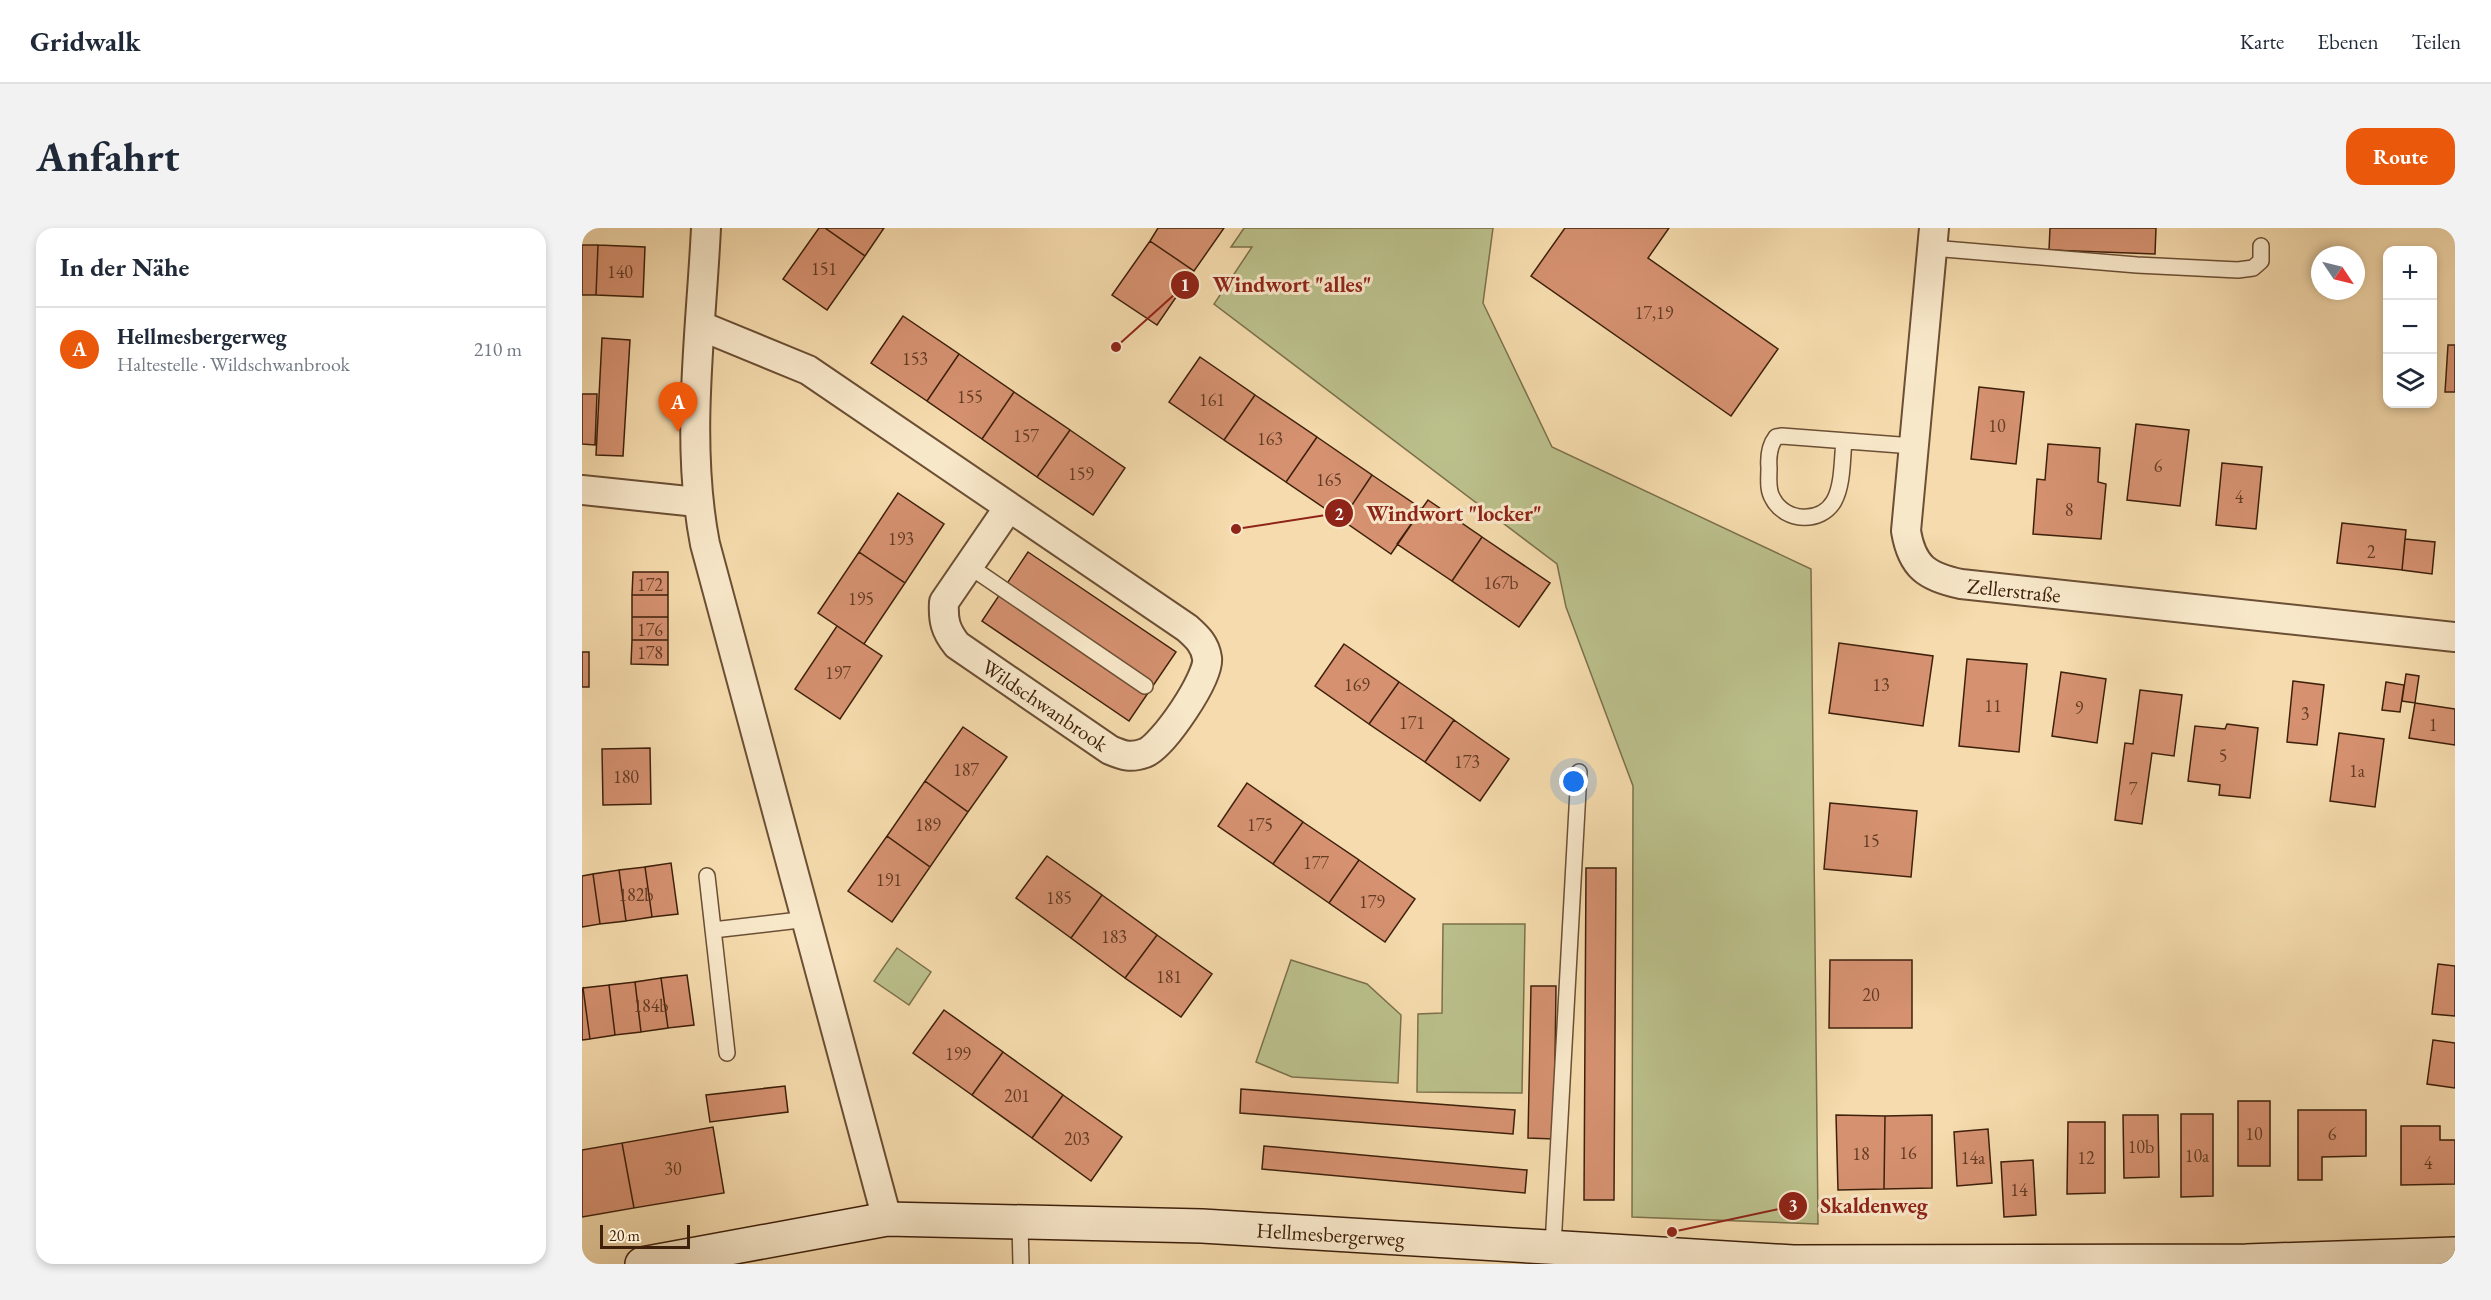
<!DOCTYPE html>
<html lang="de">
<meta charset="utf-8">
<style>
body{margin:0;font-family:"EB Garamond",serif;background:#f2f2f3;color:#1f2937}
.controls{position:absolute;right:18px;top:18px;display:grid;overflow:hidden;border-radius:12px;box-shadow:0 3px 9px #0003}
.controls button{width:54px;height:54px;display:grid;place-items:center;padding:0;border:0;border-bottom:2px solid #e0e1e3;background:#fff;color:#1f2937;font:30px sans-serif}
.compass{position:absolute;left:1729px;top:18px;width:54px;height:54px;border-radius:50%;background:#fff;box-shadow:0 3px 9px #0003;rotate:125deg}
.scale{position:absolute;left:18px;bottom:15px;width:90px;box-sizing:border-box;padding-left:6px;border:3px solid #3e200b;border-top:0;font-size:16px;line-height:21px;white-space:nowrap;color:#3e200b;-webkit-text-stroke:4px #f8e8ca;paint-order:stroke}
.you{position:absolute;left:992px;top:554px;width:21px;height:21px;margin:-15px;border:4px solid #fff;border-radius:50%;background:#1a73e8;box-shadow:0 0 0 9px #1a73e833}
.badge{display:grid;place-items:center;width:39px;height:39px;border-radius:50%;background:#ea580c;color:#fff;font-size:20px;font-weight:700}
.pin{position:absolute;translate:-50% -50px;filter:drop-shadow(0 2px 3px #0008)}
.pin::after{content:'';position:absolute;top:32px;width:21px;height:18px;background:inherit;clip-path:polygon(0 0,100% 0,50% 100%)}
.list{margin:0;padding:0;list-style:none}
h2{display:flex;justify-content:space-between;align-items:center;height:78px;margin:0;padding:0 24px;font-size:26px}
h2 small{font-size:20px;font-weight:400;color:#747a83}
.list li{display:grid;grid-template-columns:39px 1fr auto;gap:18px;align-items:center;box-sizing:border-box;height:84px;padding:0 24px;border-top:2px solid #e0e1e3}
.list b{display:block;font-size:22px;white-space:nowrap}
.list p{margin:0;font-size:20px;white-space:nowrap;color:#747a83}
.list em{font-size:20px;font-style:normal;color:#747a83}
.icon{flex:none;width:33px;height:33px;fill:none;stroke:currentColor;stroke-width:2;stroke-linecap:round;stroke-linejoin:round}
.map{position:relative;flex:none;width:1873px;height:1036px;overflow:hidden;border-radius:18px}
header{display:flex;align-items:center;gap:36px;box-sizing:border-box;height:84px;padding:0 30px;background:#fff;border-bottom:2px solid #e0e1e3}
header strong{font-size:28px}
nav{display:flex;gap:33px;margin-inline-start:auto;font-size:21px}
.intro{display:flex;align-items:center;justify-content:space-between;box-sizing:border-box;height:144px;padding:0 36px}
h1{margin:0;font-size:42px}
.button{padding:15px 27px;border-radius:18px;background:#ea580c;color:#fff;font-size:21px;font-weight:700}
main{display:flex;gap:36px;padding:0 36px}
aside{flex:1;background:#fff;border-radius:18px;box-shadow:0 3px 9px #0003}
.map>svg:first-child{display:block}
.green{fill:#bbc08b;stroke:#7c704b;stroke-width:1.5}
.building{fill:#d59170;stroke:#3e200b;stroke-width:1.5}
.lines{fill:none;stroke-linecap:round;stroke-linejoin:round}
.lane-casing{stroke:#6c4f34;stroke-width:18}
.street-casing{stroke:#6c4f34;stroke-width:32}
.secondary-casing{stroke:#3e200b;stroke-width:36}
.lane{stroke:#f8e8ca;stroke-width:15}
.street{stroke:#f8e8ca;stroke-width:28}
.secondary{stroke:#f8e8ca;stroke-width:33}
.labels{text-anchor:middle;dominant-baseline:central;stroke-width:6;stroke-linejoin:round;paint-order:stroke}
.number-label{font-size:18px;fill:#643c24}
.street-label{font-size:21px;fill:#3e200b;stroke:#f8e8ca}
.leader{fill:none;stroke:#8f2418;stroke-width:2}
.callout-dot{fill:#8f2418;stroke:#f8e8ca;stroke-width:2}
.mark-label{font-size:18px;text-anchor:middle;font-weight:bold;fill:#fff}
.callout-label{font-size:22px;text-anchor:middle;font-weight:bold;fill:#8f2418;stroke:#f8e8ca;stroke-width:6;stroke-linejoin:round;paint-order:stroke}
</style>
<header>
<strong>Gridwalk</strong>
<nav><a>Karte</a><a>Ebenen</a><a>Teilen</a></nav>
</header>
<div class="intro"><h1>Anfahrt</h1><a class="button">Route</a></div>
<main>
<aside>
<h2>In der Nähe<small></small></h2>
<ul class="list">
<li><span class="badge">A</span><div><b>Hellmesbergerweg</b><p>Haltestelle · Wildschwanbrook</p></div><em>210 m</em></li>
</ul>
</aside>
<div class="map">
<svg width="1873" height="1036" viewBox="0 0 1873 1036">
<rect width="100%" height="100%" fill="#f5dbad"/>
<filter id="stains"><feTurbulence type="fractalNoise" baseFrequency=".00333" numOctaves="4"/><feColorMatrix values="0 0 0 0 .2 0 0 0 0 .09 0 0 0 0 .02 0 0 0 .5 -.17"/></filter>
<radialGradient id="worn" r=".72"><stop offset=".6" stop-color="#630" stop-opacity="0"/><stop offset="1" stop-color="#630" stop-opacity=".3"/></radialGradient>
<path class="green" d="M 662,0 L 911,0 L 901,75 L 970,219 L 1229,341 L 1236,996 L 1050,989 L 1051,558 L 984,379 L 975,336 L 632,76 L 670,19 L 649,19 Z
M 861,696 L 943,696 L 940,865 L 835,864 L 836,786 L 860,785 Z
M 315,720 L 349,744 L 327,777 L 292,753 Z
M 709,732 L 785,756 L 819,787 L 816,855 L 710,849 L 674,834 Z"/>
<path class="building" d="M 237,0 L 243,0 L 283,28 L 245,82 L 201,51 Z
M 243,0 L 302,0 L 283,28 Z
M 576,0 L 642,0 L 612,43 L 568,13 Z
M 983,0 L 1087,0 L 1066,30 L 1196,121 L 1149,188 L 949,48 Z
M 1468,0 L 1574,0 L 1573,26 L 1467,22 Z
M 568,13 L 612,43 L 575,97 L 530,67 Z
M 0,17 L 16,17 L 14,67 L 0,67 Z
M 16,17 L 63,19 L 61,69 L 14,67 Z
M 321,88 L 377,126 L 345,173 L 289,135 Z
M 20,110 L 48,112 L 41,228 L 14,227 Z
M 1866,117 L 1873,117 L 1873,164 L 1863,164 Z
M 377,126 L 432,164 L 400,211 L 345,173 Z
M 618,129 L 673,167 L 642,212 L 587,174 Z
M 1397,159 L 1442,164 L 1434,236 L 1389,231 Z
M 432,164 L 488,202 L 455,249 L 400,211 Z
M 0,166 L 15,166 L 13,217 L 0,216 Z
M 673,167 L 735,209 L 704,254 L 642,212 Z
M 1554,196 L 1607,202 L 1598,278 L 1545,272 Z
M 488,202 L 543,240 L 511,287 L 455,249 Z
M 735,209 L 790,247 L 760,292 L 704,254 Z
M 1466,216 L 1518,220 L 1516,254 L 1524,256 L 1519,311 L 1451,306 L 1455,251 L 1463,252 Z
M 1640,235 L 1680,239 L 1674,301 L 1634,297 Z
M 790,247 L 840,281 L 809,326 L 760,292 Z
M 316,265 L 362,296 L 323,355 L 277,324 Z
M 846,272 L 900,309 L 870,353 L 815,316 Z
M 1760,295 L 1824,302 L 1820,342 L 1755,335 Z
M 900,309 L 968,355 L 937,399 L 870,353 Z
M 1823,311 L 1853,314 L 1850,346 L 1820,342 Z
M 277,324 L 323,355 L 282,416 L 236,385 Z
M 446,324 L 594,424 L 547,493 L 400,393 Z
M 51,344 L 86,344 L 86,367 L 50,367 Z
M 50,367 L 86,367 L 86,389 L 50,389 Z
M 50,389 L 86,389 L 86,412 L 50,412 Z
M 255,398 L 300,428 L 258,491 L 213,461 Z
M 50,412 L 86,412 L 86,437 L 49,436 Z
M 1257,415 L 1351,428 L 1341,498 L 1247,485 Z
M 762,416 L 817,454 L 787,496 L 733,458 Z
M 0,424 L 7,424 L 7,459 L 0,459 Z
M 1385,431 L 1445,436 L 1437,524 L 1377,518 Z
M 1479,444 L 1524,451 L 1515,515 L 1470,508 Z
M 1824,446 L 1837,448 L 1833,475 L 1820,473 Z
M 1711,453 L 1742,457 L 1735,517 L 1705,514 Z
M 817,454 L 872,492 L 843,534 L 787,496 Z
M 1804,454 L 1822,457 L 1818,484 L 1800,482 Z
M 1558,462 L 1600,467 L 1592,528 L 1570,525 L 1560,596 L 1533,592 L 1543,515 L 1551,516 Z
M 1833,475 L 1873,481 L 1873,517 L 1827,510 Z
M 872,492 L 927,531 L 898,573 L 843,534 Z
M 1645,496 L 1676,500 L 1668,570 L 1637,567 L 1638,557 L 1606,553 L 1613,498 L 1643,501 Z
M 381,499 L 425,529 L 386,584 L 343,553 Z
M 1757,505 L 1802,511 L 1793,579 L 1748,573 Z
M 68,520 L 69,576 L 21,577 L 20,521 Z
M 343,553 L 386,584 L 348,639 L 305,608 Z
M 665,555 L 721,594 L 691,636 L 636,598 Z
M 1248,575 L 1335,583 L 1329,649 L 1242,641 Z
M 721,594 L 777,632 L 747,675 L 691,636 Z
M 305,608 L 348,639 L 310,694 L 266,663 Z
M 465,628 L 520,667 L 489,710 L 434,670 Z
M 777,632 L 833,671 L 803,714 L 747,675 Z
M 89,635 L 96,686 L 70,689 L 63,639 Z
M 63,639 L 70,689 L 44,693 L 37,642 Z
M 1004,640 L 1034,640 L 1032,972 L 1002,972 Z
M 37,642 L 44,693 L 18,696 L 11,646 Z
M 11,646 L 18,696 L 0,699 L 0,648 Z
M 520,667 L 575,707 L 543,750 L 489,710 Z
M 575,707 L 630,746 L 599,789 L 543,750 Z
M 1248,732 L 1330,732 L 1330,800 L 1247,800 Z
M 1856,736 L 1873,738 L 1873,788 L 1850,786 Z
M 105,747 L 112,797 L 86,800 L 79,750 Z
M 79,750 L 86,800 L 59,804 L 53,754 Z
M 53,754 L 59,804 L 33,807 L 27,757 Z
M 27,757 L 33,807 L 8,811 L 1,760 Z
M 949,758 L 974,758 L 972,911 L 946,910 Z
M 1,760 L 8,811 L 0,812 L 0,761 Z
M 362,782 L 421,824 L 390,867 L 331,825 Z
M 1851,812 L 1873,815 L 1873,860 L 1845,856 Z
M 421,824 L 481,867 L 450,910 L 390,867 Z
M 203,858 L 206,884 L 128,894 L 124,867 Z
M 659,861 L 933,882 L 931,906 L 658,885 Z
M 481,867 L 540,909 L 509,953 L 450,910 Z
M 1656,873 L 1688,873 L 1688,938 L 1656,938 Z
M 1716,882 L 1784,882 L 1784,928 L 1740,929 L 1740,952 L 1716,952 Z
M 1599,886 L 1631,886 L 1631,968 L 1599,969 Z
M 1254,887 L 1303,888 L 1302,961 L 1256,962 Z
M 1350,887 L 1350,960 L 1302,961 L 1303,888 Z
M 1541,887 L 1576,887 L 1577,949 L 1542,950 Z
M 1486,894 L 1523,894 L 1523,965 L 1485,966 Z
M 1819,898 L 1858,898 L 1858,912 L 1873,912 L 1873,956 L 1819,957 Z
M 131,899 L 142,965 L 52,980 L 40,915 Z
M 1406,901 L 1410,955 L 1375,958 L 1372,904 Z
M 40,915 L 52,980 L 0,989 L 0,922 Z
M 682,918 L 945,942 L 943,965 L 680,941 Z
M 1451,932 L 1454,987 L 1422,989 L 1419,934 Z"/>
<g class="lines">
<g class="lane-casing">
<path id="lane" d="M 1350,20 L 1555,37 L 1656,42 L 1671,40 L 1679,33 L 1679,18
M 1262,213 C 1260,231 1261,257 1252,273 C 1239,296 1203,294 1191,271 C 1185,262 1187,250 1187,240 C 1186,228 1187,218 1194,209 L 1200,208 L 1331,218
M 387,338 L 563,458
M 125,648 L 145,825
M 131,702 L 226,691
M 438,996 L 439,1036
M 971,1018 L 997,544"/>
</g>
<g class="street-casing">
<g id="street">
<path d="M 124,0 C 119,104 103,213 123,316 L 305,991"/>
<path id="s1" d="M 1352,0 L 1324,303 C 1330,339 1345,349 1379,356 L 1873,409"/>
<path d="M 119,98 L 226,142 L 605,400 C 615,409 623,416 625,430 C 628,449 581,518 563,525 C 549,530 542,528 528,522 L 375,417 C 363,402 361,392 362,374 L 427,279"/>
<path d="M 0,262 L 115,274"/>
</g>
</g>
<g class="secondary-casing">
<g id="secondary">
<path id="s2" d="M 60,1036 L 305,991 L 620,998 L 1211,1034 L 1664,1033 L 1873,1026"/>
</g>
</g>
<use href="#lane" class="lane"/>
<use href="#street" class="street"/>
<use href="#secondary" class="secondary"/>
</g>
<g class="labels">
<g class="number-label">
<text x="242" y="40">151</text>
<text x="38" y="43">140</text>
<text x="1072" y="84">17,19</text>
<text x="333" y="130">153</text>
<text x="388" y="168">155</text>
<text x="630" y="171">161</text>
<text x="1415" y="197">10</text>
<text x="444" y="207">157</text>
<text x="688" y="210">163</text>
<text x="1576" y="237">6</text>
<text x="499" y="245">159</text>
<text x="747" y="251">165</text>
<text x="1657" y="268">4</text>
<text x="1487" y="281">8</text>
<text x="319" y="310">193</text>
<text x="1789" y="323">2</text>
<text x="919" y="354">167b</text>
<text x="68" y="356">172</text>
<text x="279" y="370">195</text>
<text x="68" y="401">176</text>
<text x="68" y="424">178</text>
<text x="256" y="444">197</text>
<text x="775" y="456">169</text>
<text x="1299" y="456">13</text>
<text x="1411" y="477">11</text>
<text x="1497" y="479">9</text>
<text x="1723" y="485">3</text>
<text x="830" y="494">171</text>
<text x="1851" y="496">1</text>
<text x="1641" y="527">5</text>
<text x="885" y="533">173</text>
<text x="384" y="541">187</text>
<text x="1775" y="542">1a</text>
<text x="44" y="548">180</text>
<text x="1551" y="560">7</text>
<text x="346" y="596">189</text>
<text x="678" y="596">175</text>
<text x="1289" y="612">15</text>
<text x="734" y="634">177</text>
<text x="307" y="651">191</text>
<text x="54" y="666">182b</text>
<text x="477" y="669">185</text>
<text x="790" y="673">179</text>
<text x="532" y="708">183</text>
<text x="587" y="748">181</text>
<text x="1289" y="766">20</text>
<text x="69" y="777">184b</text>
<text x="376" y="825">199</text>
<text x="435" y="867">201</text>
<text x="1672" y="905">10</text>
<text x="1750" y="905">6</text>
<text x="495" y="910">203</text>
<text x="1559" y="918">10b</text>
<text x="1326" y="924">16</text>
<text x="1279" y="925">18</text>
<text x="1615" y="927">10a</text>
<text x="1391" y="929">14a</text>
<text x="1504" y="929">12</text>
<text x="1846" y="934">4</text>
<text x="91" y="940">30</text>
<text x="1437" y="961">14</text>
</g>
<g class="street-label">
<text stroke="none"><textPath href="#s1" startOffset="441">Zellerstraße</textPath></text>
<text transform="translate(463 477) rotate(34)">Wildschwanbrook</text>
<text stroke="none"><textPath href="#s2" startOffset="693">Hellmesbergerweg</textPath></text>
</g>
</g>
<path class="leader" d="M534 119L603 57M654 301L757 285M1090 1004L1211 978"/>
<g class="callout-dot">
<circle cx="534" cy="119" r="6"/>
<circle cx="654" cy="301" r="6"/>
<circle cx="1090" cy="1004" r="6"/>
<circle cx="603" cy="57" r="15"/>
<circle cx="757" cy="285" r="15"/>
<circle cx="1211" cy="978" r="15"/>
</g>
<g class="mark-label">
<text x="603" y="63">1</text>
<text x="757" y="292">2</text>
<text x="1211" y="984">3</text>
</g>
<g class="callout-label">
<text x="710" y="64">Windwort "alles"</text>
<text x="872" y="293">Windwort "locker"</text>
<text x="1292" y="985">Skaldenweg</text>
</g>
<rect width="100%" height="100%" filter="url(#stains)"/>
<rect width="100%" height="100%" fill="url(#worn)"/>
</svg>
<div class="controls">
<button>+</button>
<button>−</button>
<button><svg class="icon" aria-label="layers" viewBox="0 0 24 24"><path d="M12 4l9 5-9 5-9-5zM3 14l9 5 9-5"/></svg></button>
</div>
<svg class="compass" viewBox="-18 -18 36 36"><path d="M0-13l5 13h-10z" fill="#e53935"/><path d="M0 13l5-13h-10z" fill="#747a83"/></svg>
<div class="scale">20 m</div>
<div class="you"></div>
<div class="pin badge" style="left:96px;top:204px">A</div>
</div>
</main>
